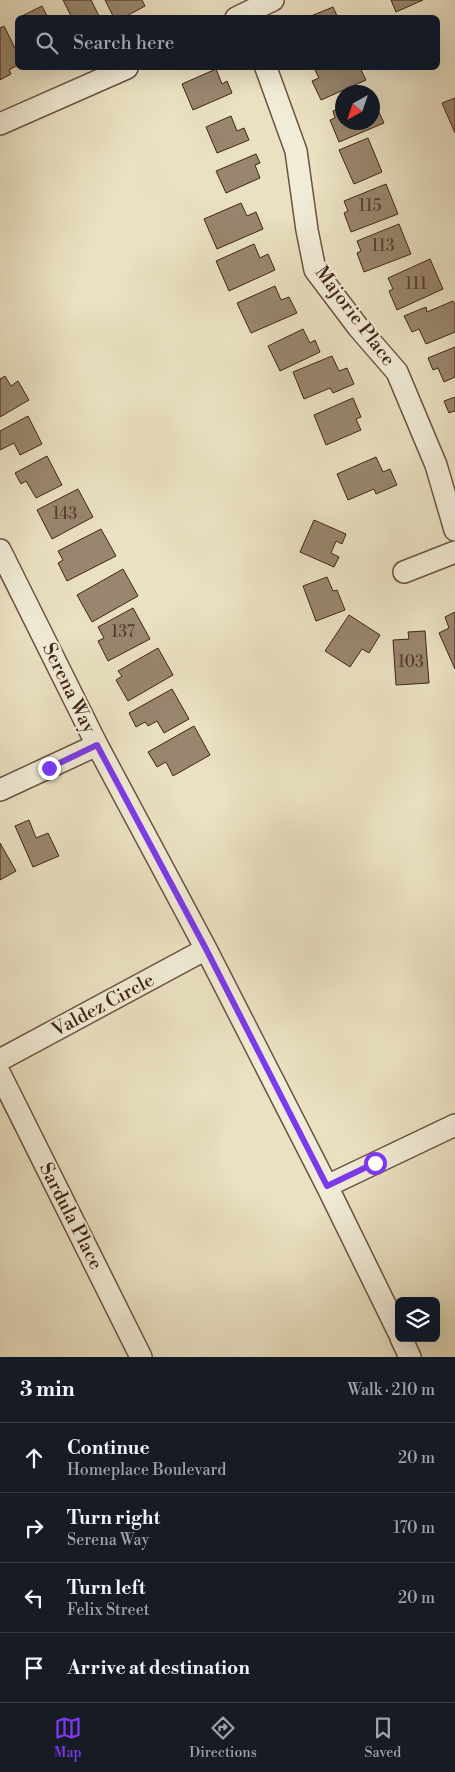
<!DOCTYPE html>
<meta charset="utf-8">
<style>
body{margin:0;font-family:"Libre Bodoni",serif;background:#20242c;color:#f1f3f6}
.controls{position:absolute;right:15px;bottom:15px;display:grid;overflow:hidden;border-radius:8px;box-shadow:0 5px 20px #0002}
.controls button{width:45px;height:45px;display:grid;place-items:center;padding:0;border:0;border-bottom:1px solid #363941;background:#171b24;color:#f1f3f6;font:25px sans-serif}
.compass{position:absolute;left:335px;top:85px;width:45px;height:45px;border-radius:50%;background:#171b24;box-shadow:0 5px 20px #0002;rotate:220deg}
.stop{position:absolute;width:15px;height:15px;margin:-11px;border:4px solid #7c3aed;border-radius:50%;background:#fff}
.stop.end{background:#7c3aed;border-color:#fff;box-shadow:0 1px 5px #0008}
.list{margin:0;padding:0;list-style:none}
h2{display:flex;justify-content:space-between;align-items:center;height:65px;margin:0;padding:0 20px;font-size:21px}
h2 small{font-size:16px;font-weight:400;color:#9ea1a6}
.list li{display:grid;grid-template-columns:32px 1fr auto;gap:15px;align-items:center;box-sizing:border-box;height:70px;padding:0 20px;border-top:1px solid #363941}
.list b{display:block;font-size:19px;white-space:nowrap}
.list p{margin:0;font-size:16px;white-space:nowrap;color:#9ea1a6}
.list em{font-size:16px;font-style:normal;color:#9ea1a6}
.icon{flex:none;width:28px;height:28px;fill:none;stroke:currentColor;stroke-width:2;stroke-linecap:round;stroke-linejoin:round}
.map{position:relative;flex:none;width:455px;height:1357px;overflow:hidden}
.search{position:absolute;background:#171b24;box-shadow:0 5px 20px #0002;left:15px;right:15px;top:15px;height:55px;display:flex;align-items:center;gap:12px;box-sizing:border-box;padding:0 18px;border-radius:8px;color:#9ea1a6;font-size:19px}
.sheet{height:345px;background:#171b24}
nav{display:flex;justify-content:space-around;align-items:center;box-sizing:border-box;height:70px;border-top:1px solid #363941;background:#171b24;font-size:14px;color:#9ea1a6}
nav a{display:grid;justify-items:center;gap:2px}
nav .on{color:#7c3aed}
.map>svg:first-child{display:block}
.building{fill:#99866f;stroke:#422415}
.lines{fill:none;stroke-linecap:round;stroke-linejoin:round}
.minor-casing{stroke:#6c5340;stroke-width:24}
.minor{stroke:#f1ecd7;stroke-width:21}
.route{stroke:#7c3aed;stroke-width:6}
.labels{text-anchor:middle;dominant-baseline:central;stroke-width:4.5;stroke-linejoin:round;paint-order:stroke}
.number-label{font-size:16px;fill:#583c2c}
.street-label{font-size:19px;fill:#422415;stroke:#f1ecd7}
</style>
<div class="map">
<svg width="455" height="1357" viewBox="0 0 455 1357">
<rect width="100%" height="100%" fill="#eae1c2"/>
<filter id="stains"><feTurbulence type="fractalNoise" baseFrequency=".004" numOctaves="4"/><feColorMatrix values="0 0 0 0 .2 0 0 0 0 .09 0 0 0 0 .02 0 0 0 .5 -.17"/></filter>
<radialGradient id="worn" r=".72"><stop offset=".6" stop-color="#630" stop-opacity="0"/><stop offset="1" stop-color="#630" stop-opacity=".3"/></radialGradient>
<path class="building" d="M 63,0 L 91,0 L 100,18 L 72,18 Z
M 105,0 L 142,0 L 145,6 L 123,18 L 114,18 Z
M 391,0 L 423,0 L 396,12 Z
M 42,6 L 48,18 L 20,18 L 20,17 Z
M 333,7 L 338,18 L 306,18 Z
M 4,26 L 18,54 L 18,65 L 9,70 L 11,74 L 0,80 L 0,28 Z
M 321,68 L 360,68 L 366,80 L 321,100 L 312,81 L 319,78 L 315,70 Z
M 216,69 L 222,84 L 227,81 L 232,93 L 193,110 L 182,84 Z
M 372,97 L 384,123 L 339,142 L 330,120 L 335,118 L 333,111 L 342,107 L 342,122 L 372,122 Z
M 455,98 L 455,133 L 442,103 Z
M 231,116 L 237,131 L 244,128 L 249,140 L 217,153 L 206,127 Z
M 368,138 L 382,172 L 354,184 L 339,150 Z
M 256,154 L 260,163 L 255,165 L 260,178 L 226,193 L 216,171 Z
M 386,184 L 398,214 L 351,232 L 344,213 L 348,211 L 344,201 Z
M 241,203 L 247,216 L 256,212 L 263,229 L 217,249 L 204,219 Z
M 399,224 L 411,254 L 364,272 L 357,253 L 361,251 L 357,241 Z
M 254,244 L 260,258 L 268,254 L 275,270 L 229,291 L 216,261 Z
M 430,259 L 443,289 L 397,310 L 389,291 L 393,289 L 388,278 Z
M 275,286 L 281,300 L 289,297 L 297,313 L 251,333 L 237,303 Z
M 453,301 L 455,304 L 455,332 L 426,344 L 419,329 L 412,332 L 404,316 L 426,307 L 427,312 Z
M 303,329 L 310,343 L 315,340 L 320,352 L 280,371 L 268,346 Z
M 455,347 L 455,377 L 444,382 L 438,368 L 433,370 L 428,358 Z
M 332,356 L 339,371 L 347,368 L 354,384 L 333,393 L 330,388 L 304,399 L 293,372 Z
M 5,376 L 11,386 L 18,381 L 29,400 L 0,417 L 0,379 Z
M 455,397 L 455,412 L 454,411 L 449,413 L 444,401 Z
M 353,398 L 361,417 L 356,419 L 361,430 L 326,445 L 314,415 Z
M 28,416 L 42,444 L 20,455 L 14,443 L 0,450 L 0,431 Z
M 47,456 L 62,485 L 36,498 L 26,481 L 21,484 L 15,473 Z
M 376,457 L 383,472 L 390,469 L 397,485 L 376,494 L 374,489 L 348,500 L 337,474 Z
M 78,489 L 93,517 L 52,539 L 37,510 Z
M 314,520 L 346,534 L 342,544 L 336,541 L 331,553 L 339,557 L 334,567 L 300,552 Z
M 101,529 L 116,556 L 67,581 L 58,563 L 63,560 L 58,551 Z
M 123,569 L 138,596 L 92,622 L 77,595 Z
M 327,577 L 333,591 L 337,590 L 345,610 L 316,621 L 303,586 Z
M 133,608 L 150,639 L 108,661 L 98,641 L 104,638 L 98,627 Z
M 455,612 L 455,669 L 439,633 L 449,628 L 445,617 Z
M 349,615 L 380,635 L 369,653 L 362,649 L 350,667 L 325,651 Z
M 425,631 L 429,683 L 396,685 L 393,640 L 409,639 L 408,632 Z
M 158,648 L 173,675 L 128,701 L 116,680 L 122,676 L 118,671 Z
M 172,689 L 189,719 L 164,733 L 157,721 L 148,726 L 145,722 L 136,727 L 129,713 Z
M 194,726 L 210,755 L 173,776 L 166,762 L 157,767 L 148,752 Z
M 29,820 L 36,838 L 48,833 L 59,856 L 33,867 L 15,826 Z
M 0,843 L 16,871 L 0,880 Z"/>
<g class="lines">
<g class="minor-casing">
<path id="minor" d="M 236,18 L 273,0
M 266,68 L 296,151 L 307,230 L 315,270 L 358,327 L 397,372 L 436,465 L 455,530
M 0,124 L 127,68
M 0,550 L 97,745 L 206,949 L 327,1186 L 399,1333
M 404,572 L 455,552
M 0,790 L 97,745
M 0,1060 L 206,949
M 0,1074 L 141,1357
M 327,1186 L 455,1125
M 401,1338 L 410,1357"/>
</g>
<use href="#minor" class="minor"/>
</g>
<g class="lines">
<path class="route" d="M 49,768 L 97,745 L 206,949 L 327,1186 L 375,1163"/>
</g>
<g class="labels">
<g class="number-label">
<text x="370" y="206">115</text>
<text x="383" y="246">113</text>
<text x="416" y="284">111</text>
<text x="65" y="514">143</text>
<text x="123" y="632">137</text>
<text x="411" y="662">103</text>
</g>
<g class="street-label">
<text transform="translate(355 316) rotate(53)">Majorie Place</text>
<text transform="translate(69 688) rotate(64)">Serena Way</text>
<text transform="translate(103 1005) rotate(-28)">Valdez Circle</text>
<text transform="translate(71 1216) rotate(63)">Sardula Place</text>
</g>
</g>
<rect width="100%" height="100%" filter="url(#stains)"/>
<rect width="100%" height="100%" fill="url(#worn)"/>
</svg>
<div class="controls">
<button><svg class="icon" aria-label="layers" viewBox="0 0 24 24"><path d="M12 4l9 5-9 5-9-5zM3 14l9 5 9-5"/></svg></button>
</div>
<svg class="compass" viewBox="-18 -18 36 36"><path d="M0-13l5 13h-10z" fill="#e53935"/><path d="M0 13l5-13h-10z" fill="#9ea1a6"/></svg>
<div class="stop" style="left:375px;top:1163px"></div>
<div class="stop end" style="left:49px;top:768px"></div>
<div class="search"><svg class="icon" aria-label="search" viewBox="0 0 24 24"><circle cx="10" cy="10" r="6"/><path d="M15 15l6 6"/></svg>Search here</div>
</div>
<section class="sheet">
<h2>3 min<small>Walk · 210 m</small></h2>
<ul class="list">
<li><svg class="icon" aria-label="ahead" viewBox="0 0 24 24"><path d="M12 20V5M6 11l6-6 6 6"/></svg><div><b>Continue</b><p>Homeplace Boulevard</p></div><em>20 m</em></li>
<li><svg class="icon" aria-label="right" viewBox="0 0 24 24"><path d="M7 20v-9h11M14 6l5 5-5 5"/></svg><div><b>Turn right</b><p>Serena Way</p></div><em>170 m</em></li>
<li><svg class="icon" aria-label="left" viewBox="0 0 24 24"><path d="M17 20v-9H6M10 6l-5 5 5 5"/></svg><div><b>Turn left</b><p>Felix Street</p></div><em>20 m</em></li>
<li><svg class="icon" aria-label="arrive" viewBox="0 0 24 24"><path d="M6 21V4h12l-3 4 3 4H6"/></svg><div><b>Arrive at destination</b></div></li>
</ul>
</section>
<nav>
<a class="on"><svg class="icon" aria-label="map" viewBox="0 0 24 24"><path d="M3 6l6-2 6 2 6-2v14l-6 2-6-2-6 2zM9 4v14M15 6v14"/></svg>Map</a>
<a><svg class="icon" aria-label="directions" viewBox="0 0 24 24"><path d="M12 3l9 9-9 9-9-9zM9 14v-3h6M13 9l2 2-2 2"/></svg>Directions</a>
<a><svg class="icon" aria-label="saved" viewBox="0 0 24 24"><path d="M7 4h10v16l-5-4-5 4z"/></svg>Saved</a>
</nav>
